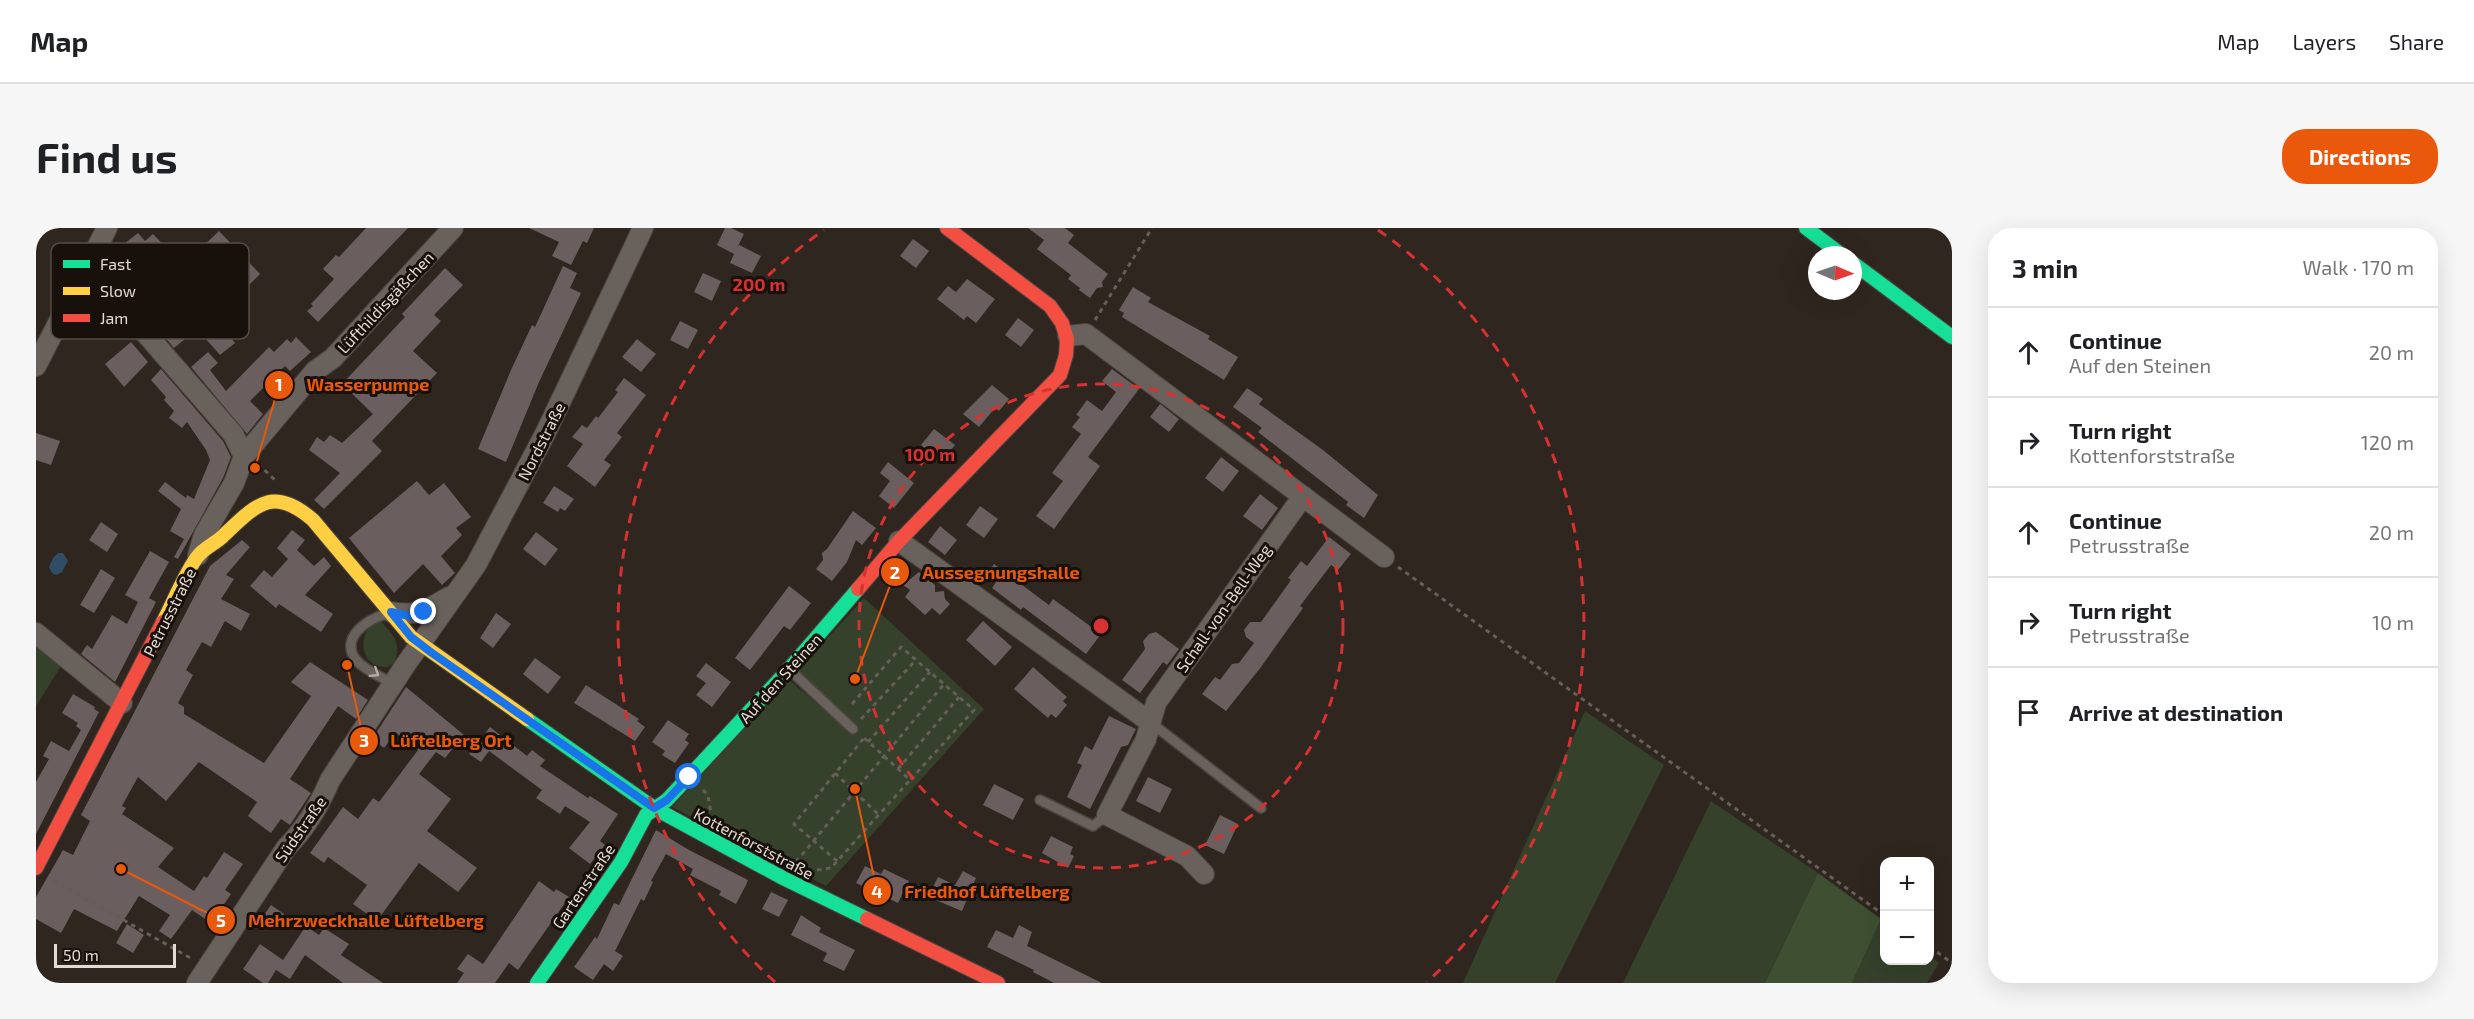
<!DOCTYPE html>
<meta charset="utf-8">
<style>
body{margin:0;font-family:"Exo 2",sans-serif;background:#f6f6f6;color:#202124}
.controls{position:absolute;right:18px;bottom:18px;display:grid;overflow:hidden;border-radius:12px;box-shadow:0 6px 24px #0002}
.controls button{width:54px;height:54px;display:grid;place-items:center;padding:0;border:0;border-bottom:2px solid #e0e0e0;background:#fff;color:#202124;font:30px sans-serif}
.compass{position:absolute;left:1772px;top:18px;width:54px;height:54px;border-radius:50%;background:#fff;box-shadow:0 6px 24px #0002;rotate:92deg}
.scale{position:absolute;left:18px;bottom:15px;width:122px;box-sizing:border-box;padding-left:6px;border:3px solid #e6dbd4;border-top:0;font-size:16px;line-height:21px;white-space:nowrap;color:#e6dbd4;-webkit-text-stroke:4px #17100b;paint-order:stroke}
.stop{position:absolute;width:18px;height:18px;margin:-14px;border:4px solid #1a73e8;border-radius:50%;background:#fff}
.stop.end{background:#1a73e8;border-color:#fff;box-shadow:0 2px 6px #0008}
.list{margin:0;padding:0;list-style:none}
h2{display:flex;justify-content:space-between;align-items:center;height:78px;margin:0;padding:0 24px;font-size:26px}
h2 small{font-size:20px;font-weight:400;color:#757577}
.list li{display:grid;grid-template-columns:39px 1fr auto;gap:18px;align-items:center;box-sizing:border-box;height:90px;padding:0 24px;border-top:2px solid #e0e0e0}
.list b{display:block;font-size:22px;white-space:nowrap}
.list p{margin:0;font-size:20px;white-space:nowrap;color:#757577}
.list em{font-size:20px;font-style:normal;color:#757577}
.icon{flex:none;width:33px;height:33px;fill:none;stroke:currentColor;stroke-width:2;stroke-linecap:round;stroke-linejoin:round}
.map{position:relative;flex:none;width:1916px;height:755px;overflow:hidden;border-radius:24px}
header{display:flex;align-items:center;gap:36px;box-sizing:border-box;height:84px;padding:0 30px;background:#fff;border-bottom:2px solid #e0e0e0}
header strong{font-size:28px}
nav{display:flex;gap:33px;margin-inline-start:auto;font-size:21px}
.intro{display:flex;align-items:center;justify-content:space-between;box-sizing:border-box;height:144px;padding:0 36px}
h1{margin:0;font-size:42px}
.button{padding:15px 27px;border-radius:24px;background:#ea580c;color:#fff;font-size:21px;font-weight:700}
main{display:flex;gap:36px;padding:0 36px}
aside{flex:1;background:#fff;border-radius:24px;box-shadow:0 6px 24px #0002}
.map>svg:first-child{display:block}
.green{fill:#35412a}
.forest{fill:#3f5032}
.water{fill:#314d65}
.building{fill:#6a5e5e}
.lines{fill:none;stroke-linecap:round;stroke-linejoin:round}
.lane-casing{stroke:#4c443f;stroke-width:12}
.street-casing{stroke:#4c443f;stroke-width:22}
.fast-casing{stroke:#4c443f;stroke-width:16}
.slow-casing{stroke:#4c443f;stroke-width:16}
.jam-casing{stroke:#4c443f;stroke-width:16}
.path{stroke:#655e59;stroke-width:3;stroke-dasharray:4.5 4.5;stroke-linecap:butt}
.lane{stroke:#69625c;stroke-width:9}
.street{stroke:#69625c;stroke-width:20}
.fast{stroke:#16e098;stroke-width:14}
.slow{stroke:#ffcf43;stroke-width:14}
.jam{stroke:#f24e42;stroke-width:14}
.oneway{stroke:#b4aba4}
.route{stroke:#1a73e8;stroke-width:8}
.ring{fill:none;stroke:#d73131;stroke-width:3;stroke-dasharray:10 8}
.labels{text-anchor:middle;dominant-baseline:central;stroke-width:6;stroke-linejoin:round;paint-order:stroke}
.street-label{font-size:16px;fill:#e6dbd4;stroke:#17100b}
.key{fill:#17100b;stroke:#554d47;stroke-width:1.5}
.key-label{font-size:16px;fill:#e6dbd4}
.centre{fill:#d73131;stroke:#17100b;stroke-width:3}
.ring-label{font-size:18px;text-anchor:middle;font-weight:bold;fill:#d73131;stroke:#17100b;stroke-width:6;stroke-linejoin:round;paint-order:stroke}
.leader{fill:none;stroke:#e8590c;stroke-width:2}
.callout-dot{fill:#e8590c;stroke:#17100b;stroke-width:2}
.mark-label{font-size:18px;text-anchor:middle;font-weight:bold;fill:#fff}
.callout-label{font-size:18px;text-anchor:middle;font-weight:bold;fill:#e8590c;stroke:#17100b;stroke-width:6;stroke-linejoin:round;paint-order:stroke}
</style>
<header>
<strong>Map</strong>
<nav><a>Map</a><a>Layers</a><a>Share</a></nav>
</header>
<div class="intro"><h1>Find us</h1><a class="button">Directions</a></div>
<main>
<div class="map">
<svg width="1916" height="755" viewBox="0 0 1916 755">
<rect width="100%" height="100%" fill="#2f261f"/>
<path class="green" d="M 828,370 L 948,481 L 790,658 L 636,579 L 753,452 L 810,500 L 816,492 L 761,444 Z
M 345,393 C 358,409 365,413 359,434 L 352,439 C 330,441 321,418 332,401 Z
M 0,414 L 27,435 L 0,478 Z
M 1549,483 L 1628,537 L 1519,755 L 1427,755 Z
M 1675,573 L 1782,645 L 1729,755 L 1587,755 Z
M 1845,691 L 1848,693 L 1848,732 L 1894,732 L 1894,728 L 1903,735 L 1891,755 L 1816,755 Z"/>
<path class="forest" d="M 1782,645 L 1845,691 L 1816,755 L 1729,755 Z"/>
<path class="water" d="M 22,325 L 27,325 L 32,333 L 26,344 L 20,347 L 16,345 L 13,339 L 17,330 Z"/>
<path class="building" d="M 330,0 L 372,0 L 282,94 L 271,83 L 277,78 L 275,76 L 298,51 L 287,41 L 300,27 L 303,29 Z
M 493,0 L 558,0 L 551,15 L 547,13 L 535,37 L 516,28 L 523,14 Z
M 689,0 L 695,0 L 708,6 L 701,20 L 703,17 L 725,28 L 716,45 L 694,35 L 698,26 L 681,17 Z
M 992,0 L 1029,0 L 1038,7 L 1032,15 L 1072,46 L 1066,54 L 1067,59 L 1061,60 L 1054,70 L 1043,62 L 1044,60 L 1032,51 L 1035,47 L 1001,21 L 1008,12 Z
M 183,3 L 224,46 L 213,57 L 184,27 L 157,54 L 144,40 Z
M 102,5 L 109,13 L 117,6 L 141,31 L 115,51 L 147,88 L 150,86 L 152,89 L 169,76 L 199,115 L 184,127 L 161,101 L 138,120 L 89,62 L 102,51 L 79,23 Z
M 877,11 L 893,23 L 880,40 L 864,28 Z
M 527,38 L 541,45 L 534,60 L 545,65 L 503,154 L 470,234 L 442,221 L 475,142 L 496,97 L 499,99 Z
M 409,40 L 427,57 L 398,87 L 405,93 L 377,123 L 401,145 L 336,213 L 346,223 L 288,281 L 278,272 L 304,245 L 273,222 L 281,209 L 288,214 L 294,207 L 306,215 L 337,186 L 306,156 L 369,89 L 366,86 Z
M 667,45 L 685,53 L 676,73 L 658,64 Z
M 931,51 L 959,71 L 940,95 L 931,88 L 928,92 L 901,71 L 912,58 L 920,64 Z
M 1097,59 L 1115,70 L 1112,74 L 1174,108 L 1172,111 L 1202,129 L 1188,152 L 1086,89 L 1088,85 L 1083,82 Z
M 982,90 L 998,102 L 985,119 L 969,107 Z
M 644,93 L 662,102 L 652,121 L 634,112 Z
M 260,109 L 275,124 L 254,143 L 249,138 L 214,173 L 227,186 L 211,206 L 155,139 L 172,124 L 182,135 L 174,142 L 190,163 L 233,119 L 238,124 L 251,111 L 255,115 Z
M 601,111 L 620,126 L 605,144 L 586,129 Z
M 95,114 L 112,134 L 88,159 L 69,136 Z
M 125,141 L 187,213 L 195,229 L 187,250 L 142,331 L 138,329 L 148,311 L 134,303 L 145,281 L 122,263 L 129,254 L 150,270 L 151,267 L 158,271 L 174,232 L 170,222 L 151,194 L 146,200 L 133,190 L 138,183 L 128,172 L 130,169 L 115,152 Z
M 1076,141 L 1103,161 L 1052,229 L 1064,238 L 1018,301 L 1000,288 L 1027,253 L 1016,245 L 1045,206 L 1036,199 L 1044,189 L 1040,187 L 1051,172 L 1066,183 L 1080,164 L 1066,153 Z
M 588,150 L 610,167 L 581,205 L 586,209 L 568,232 L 575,237 L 559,259 L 531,238 L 547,216 L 536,209 L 546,197 L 551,200 L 560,188 L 562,190 L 582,164 L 579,162 Z
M 956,157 L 973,171 L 963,183 L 959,180 L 943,199 L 927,186 Z
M 1211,160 L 1227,171 L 1223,176 L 1287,222 L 1342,267 L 1328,290 L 1310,277 L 1312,274 L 1222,204 L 1226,200 L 1197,179 Z
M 1124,176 L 1143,191 L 1133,204 L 1114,189 Z
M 898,201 L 919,217 L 906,234 L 885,217 Z
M 0,205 L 24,213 L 15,237 L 0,232 Z
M 1185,229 L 1203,243 L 1187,264 L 1169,250 Z
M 852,234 L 878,255 L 858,280 L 843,268 L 854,253 L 844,245 Z
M 381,253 L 393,267 L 408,255 L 435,289 L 420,300 L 426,307 L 405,328 L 419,345 L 406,357 L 387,336 L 358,365 L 313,310 Z
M 518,258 L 538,271 L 529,283 L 524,280 L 522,284 L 507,275 Z
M 1224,266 L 1242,280 L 1226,302 L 1207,288 Z
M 944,278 L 962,291 L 948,310 L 930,297 Z
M 817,283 L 840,300 L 826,317 L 820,312 L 811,334 L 796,353 L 780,341 L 787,332 L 786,325 L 791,321 Z
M 65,294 L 82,306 L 71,324 L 53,312 Z
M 904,298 L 921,312 L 909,327 L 892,314 Z
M 256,302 L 269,312 L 261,322 L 278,338 L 288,329 L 295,338 L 269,367 L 297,386 L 285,404 L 243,376 L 240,380 L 214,358 L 228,342 L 236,349 L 252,331 L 241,320 Z
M 500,304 L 522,321 L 509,338 L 487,321 Z
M 1293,309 L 1315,326 L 1302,342 L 1295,337 L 1264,378 L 1267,380 L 1225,439 L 1190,483 L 1166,466 L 1179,449 L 1184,452 L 1196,436 L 1203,435 L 1218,415 L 1210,409 L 1208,402 L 1214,394 L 1225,394 L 1255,352 L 1252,350 L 1265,333 L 1271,338 Z
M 206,312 L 214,319 L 190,347 L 198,351 L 185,371 L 214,386 L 205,403 L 189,393 L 175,419 L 166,414 L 150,442 L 157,447 L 142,475 L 148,479 L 148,486 L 228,535 L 275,468 L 255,454 L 274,434 L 332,472 L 320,491 L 302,478 L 254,551 L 275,565 L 254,597 L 245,591 L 235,605 L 212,588 L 221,574 L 163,534 L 130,573 L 102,549 L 86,578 L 90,580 L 86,586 L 138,620 L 122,639 L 158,663 L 168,648 L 171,650 L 188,624 L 207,636 L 189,662 L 195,666 L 175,695 L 156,682 L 135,711 L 123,703 L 134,687 L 103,668 L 81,703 L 38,681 L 25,705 L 0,691 L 0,669 L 27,622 L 37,627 L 54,593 L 45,587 L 174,338 Z
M 114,323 L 133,334 L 113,370 L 120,374 L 79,454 L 45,426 L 51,417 L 56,421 L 76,387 L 91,396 L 102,374 L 89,367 Z
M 958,336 L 1013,377 L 1017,371 L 1065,406 L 1050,426 L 987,379 L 985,382 L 956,360 L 960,354 L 950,347 Z
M 65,341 L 79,350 L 58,385 L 44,377 Z
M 883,344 L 899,357 L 899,364 L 908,363 L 909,371 L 914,376 L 904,387 L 896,380 L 889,387 L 869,369 L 874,362 L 867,357 Z
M 753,358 L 775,375 L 754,402 L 748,398 L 714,442 L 699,430 Z
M 460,385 L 475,396 L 457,420 L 444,410 Z
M 947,393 L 976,419 L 959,438 L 930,412 Z
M 1120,404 L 1143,421 L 1131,437 L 1127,434 L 1104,465 L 1086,452 L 1109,421 L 1107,413 L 1113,406 Z
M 499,430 L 525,449 L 512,466 L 487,446 Z
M 670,435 L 695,454 L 676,479 L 660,467 L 670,455 L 660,448 Z
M 997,439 L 1031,469 L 1027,473 L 1031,477 L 1020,490 L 1015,486 L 1012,490 L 978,461 Z
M 550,457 L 603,491 L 601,493 L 609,499 L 599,513 L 538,475 Z
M 370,459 L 428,507 L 409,530 L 400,524 L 383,546 L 415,571 L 391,603 L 441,640 L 422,664 L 383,635 L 341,693 L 317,676 L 331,657 L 292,629 L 288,635 L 274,625 L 307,579 L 322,591 L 337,570 L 343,574 L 382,522 L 360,505 L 348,520 L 336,511 Z
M 37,466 L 59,479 L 58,481 L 63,484 L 0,606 L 0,554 L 13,531 L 7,528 L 15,513 L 33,523 L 45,502 L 40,498 L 42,495 L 26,485 Z
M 1073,488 L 1100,501 L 1092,517 L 1085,519 L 1054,581 L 1031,569 L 1046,537 L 1041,535 L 1049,518 L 1056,522 Z
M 632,492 L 653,506 L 649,512 L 653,515 L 639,535 L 626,527 L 629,523 L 616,514 Z
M 454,499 L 491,528 L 496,522 L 509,532 L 504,538 L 552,570 L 554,568 L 582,586 L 564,613 L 569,617 L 554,636 L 533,620 L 554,594 L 529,578 L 524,586 L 500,570 L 506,562 L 453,523 L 445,534 L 433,526 Z
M 1112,549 L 1136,561 L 1124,585 L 1100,573 Z
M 958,556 L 988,571 L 977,592 L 947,577 Z
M 1184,587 L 1202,596 L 1188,626 L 1169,617 Z
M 620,602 L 653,622 L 712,652 L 710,657 L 700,676 L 683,667 L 685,663 L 654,647 L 657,641 L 630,626 L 615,653 L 617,654 L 608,673 L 605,671 L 579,723 L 587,728 L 577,743 L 568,736 L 557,752 L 538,739 L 559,709 L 561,711 L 578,675 L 583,677 Z
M 1015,608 L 1037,619 L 1034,626 L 1038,628 L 1032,640 L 1006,625 Z
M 829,638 L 845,646 L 848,641 L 873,653 L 862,675 L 820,655 Z
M 927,643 L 940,650 L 926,683 L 892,669 L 902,649 L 919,657 Z
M 503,653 L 518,664 L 520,661 L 533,669 L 482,742 L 473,735 L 459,755 L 421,755 L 428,745 L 421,741 L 432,726 L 447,736 Z
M 735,664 L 752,672 L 743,689 L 726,681 Z
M 235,677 L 248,686 L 237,702 L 224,693 Z
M 765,687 L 785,700 L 783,704 L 819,722 L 808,743 L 787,733 L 791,725 L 755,707 Z
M 91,696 L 108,707 L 97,725 L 80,715 Z
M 983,697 L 996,704 L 991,718 L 1066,755 L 1018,755 L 997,744 L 998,742 L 951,719 L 960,702 L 977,710 Z
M 270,698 L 283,707 L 288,700 L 313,716 L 305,727 L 347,755 L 307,755 L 269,727 L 254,751 L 240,742 L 232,755 L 227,755 L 207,741 L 224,716 L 247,732 Z"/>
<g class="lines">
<g class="lane-casing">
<path id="lane" d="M 350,386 C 331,391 302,411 321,433 C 330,443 346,449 357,456
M 755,443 L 817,501
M 1114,494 L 1225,580
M 1004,572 L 1057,598 L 1071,587"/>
</g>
<g class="street-casing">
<path id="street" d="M 52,39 L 197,206 L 208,228
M 1032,108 L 1050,106 L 1348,329
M 0,138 L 71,0
M 863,313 L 1114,494
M 162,327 L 168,307 L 198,255 L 208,228 L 279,143 L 297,130 L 417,0
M 355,384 C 382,389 391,382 413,369
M 0,405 L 86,475
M 1168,646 L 1151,628 L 1071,587 L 1110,511 L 1120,475 L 1267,268
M 161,755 L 250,620 C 269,601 284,576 294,552 L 370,436 L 440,337 L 509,206 L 607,0"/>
</g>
<g class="fast-casing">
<path id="fast" d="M 1770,0 L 1806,27
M 1817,35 L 1916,109
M 491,491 L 618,580 L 747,650 L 831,691
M 501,755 L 585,634 L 610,587 L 631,572 L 753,441 L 822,361"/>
</g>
<g class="slow-casing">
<path id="slow" d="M 127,394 C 136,377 151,341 162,328 C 168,320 180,315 187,308 C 220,277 236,257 277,292 L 375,409 L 491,491"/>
</g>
<g class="jam-casing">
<path id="jam" d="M 822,361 L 863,313 L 1024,147 L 1030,127 L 1031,111 L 1026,95 L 1014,78 L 911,0
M 0,640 L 127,394
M 831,691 L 962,755"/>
</g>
<path class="path" d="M 1059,92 L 1116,0
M 222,236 L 239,252
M 1362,339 L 1848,687
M 816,476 L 865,419 L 938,482 L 874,552 L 826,508
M 825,491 L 880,432
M 832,514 L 894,444
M 862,541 L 923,469
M 799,545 L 843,587
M 667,562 L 672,567 L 675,586
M 801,633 L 758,596 L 828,510
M 760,634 L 908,456
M 781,642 L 795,640 L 874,552
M 17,652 L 158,732
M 1894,719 L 1916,735"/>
<use href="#lane" class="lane"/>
<use href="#street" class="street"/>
<use href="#fast" class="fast"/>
<use href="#slow" class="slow"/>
<use href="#jam" class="jam"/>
</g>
<defs><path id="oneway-chevron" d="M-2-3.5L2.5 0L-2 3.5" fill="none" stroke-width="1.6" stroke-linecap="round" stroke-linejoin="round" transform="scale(1.5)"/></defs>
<use class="oneway" href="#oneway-chevron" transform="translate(339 445) rotate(32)"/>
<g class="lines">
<path class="route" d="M 388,384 L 373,388 L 355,384 L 375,409 L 396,425 L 618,580 L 631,572 L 653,549"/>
</g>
<g class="ring">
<circle cx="1065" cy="398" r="242"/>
<path d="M739 754A483 483 0 0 1 788 2M1342 2A483 483 0 0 1 1391 754"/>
</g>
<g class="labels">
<g class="street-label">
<text transform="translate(349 74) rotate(-47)">Lüfthildisgäßchen</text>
<text transform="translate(505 213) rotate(-63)">Nordstraße</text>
<text transform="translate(1187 380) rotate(-55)">Schall-von-Bell-Weg</text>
<text transform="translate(133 384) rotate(-63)">Petrusstraße</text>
<text transform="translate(744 450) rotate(-48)">Auf den Steinen</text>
<text transform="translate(264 601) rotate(-55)">Südstraße</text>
<text transform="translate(718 615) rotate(28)">Kottenforststraße</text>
<text transform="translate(547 658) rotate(-56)">Gartenstraße</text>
</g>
</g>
<rect x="15" y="15" width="198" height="96" rx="9" class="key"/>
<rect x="27" y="32" width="27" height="8" fill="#16e098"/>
<rect x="27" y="59" width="27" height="8" fill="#ffcf43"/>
<rect x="27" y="86" width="27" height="8" fill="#f24e42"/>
<g class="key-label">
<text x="64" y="42">Fast</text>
<text x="64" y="69">Slow</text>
<text x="64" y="96">Jam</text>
</g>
<circle cx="1065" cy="398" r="9" class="centre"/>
<g class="ring-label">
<text x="723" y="63">200 m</text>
<text x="894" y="233">100 m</text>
</g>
<path class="leader" d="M219 240L243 157M819 451L859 344M311 437L328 513M819 561L841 663M85 641L185 692"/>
<g class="callout-dot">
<circle cx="219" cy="240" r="6"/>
<circle cx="819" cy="451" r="6"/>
<circle cx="311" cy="437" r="6"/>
<circle cx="819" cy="561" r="6"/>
<circle cx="85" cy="641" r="6"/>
<circle cx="243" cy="157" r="15"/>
<circle cx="859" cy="344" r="15"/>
<circle cx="328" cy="513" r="15"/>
<circle cx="841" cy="663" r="15"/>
<circle cx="185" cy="692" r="15"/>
</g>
<g class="mark-label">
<text x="243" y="163">1</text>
<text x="859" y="351">2</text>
<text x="328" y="519">3</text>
<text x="841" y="670">4</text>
<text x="185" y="699">5</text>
</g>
<g class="callout-label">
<text x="332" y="163">Wasserpumpe</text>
<text x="965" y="351">Aussegnungshalle</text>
<text x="415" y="519">Lüftelberg Ort</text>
<text x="951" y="670">Friedhof Lüftelberg</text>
<text x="330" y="699">Mehrzweckhalle Lüftelberg</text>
</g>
</svg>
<div class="controls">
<button>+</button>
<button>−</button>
</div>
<svg class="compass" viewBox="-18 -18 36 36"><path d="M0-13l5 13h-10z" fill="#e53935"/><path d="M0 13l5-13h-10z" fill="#757577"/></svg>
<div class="scale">50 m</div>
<div class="stop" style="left:653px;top:549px"></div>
<div class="stop end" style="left:388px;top:384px"></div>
</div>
<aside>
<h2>3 min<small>Walk · 170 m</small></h2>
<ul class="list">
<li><svg class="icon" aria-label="ahead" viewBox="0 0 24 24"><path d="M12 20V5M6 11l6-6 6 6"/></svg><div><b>Continue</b><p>Auf den Steinen</p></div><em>20 m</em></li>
<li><svg class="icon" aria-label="right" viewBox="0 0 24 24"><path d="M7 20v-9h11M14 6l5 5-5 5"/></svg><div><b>Turn right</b><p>Kottenforststraße</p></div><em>120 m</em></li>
<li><svg class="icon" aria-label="ahead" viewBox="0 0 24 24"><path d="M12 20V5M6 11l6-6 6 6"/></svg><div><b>Continue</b><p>Petrusstraße</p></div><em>20 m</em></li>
<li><svg class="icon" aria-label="right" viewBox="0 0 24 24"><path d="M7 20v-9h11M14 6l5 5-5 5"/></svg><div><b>Turn right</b><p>Petrusstraße</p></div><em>10 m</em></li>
<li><svg class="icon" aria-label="arrive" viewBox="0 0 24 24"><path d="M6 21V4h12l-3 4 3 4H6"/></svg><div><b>Arrive at destination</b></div></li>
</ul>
</aside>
</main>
